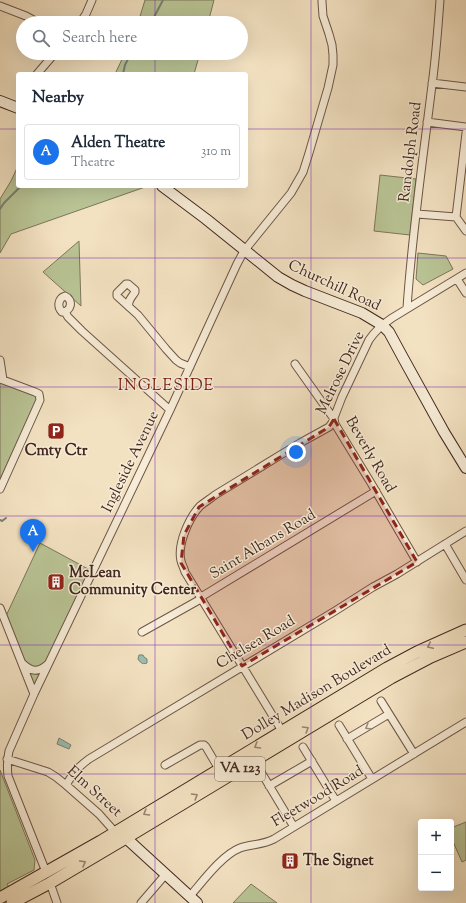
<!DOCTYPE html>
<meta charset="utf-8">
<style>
body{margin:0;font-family:"Sorts Mill Goudy",serif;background:#f6f6f7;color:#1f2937}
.controls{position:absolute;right:12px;bottom:12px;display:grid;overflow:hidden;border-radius:4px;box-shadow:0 4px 16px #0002}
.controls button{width:36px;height:36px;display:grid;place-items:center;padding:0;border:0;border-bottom:1px solid #e0e1e3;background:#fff;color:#1f2937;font:20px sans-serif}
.you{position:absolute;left:296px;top:452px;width:14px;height:14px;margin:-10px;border:3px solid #fff;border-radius:50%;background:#1a73e8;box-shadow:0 0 0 6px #1a73e833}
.badge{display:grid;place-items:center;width:26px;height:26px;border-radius:50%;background:#1a73e8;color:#fff;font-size:13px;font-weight:700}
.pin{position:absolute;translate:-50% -33px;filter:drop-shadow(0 1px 2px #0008)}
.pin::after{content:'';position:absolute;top:21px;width:14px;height:12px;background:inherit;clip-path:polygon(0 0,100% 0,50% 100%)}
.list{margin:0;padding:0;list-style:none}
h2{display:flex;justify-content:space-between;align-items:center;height:52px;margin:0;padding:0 16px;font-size:17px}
h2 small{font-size:13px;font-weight:400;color:#747a83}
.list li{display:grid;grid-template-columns:26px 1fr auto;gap:12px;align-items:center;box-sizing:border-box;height:56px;margin:0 8px 8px;padding:0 8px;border:1px solid #e0e1e3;border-radius:4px}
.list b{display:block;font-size:15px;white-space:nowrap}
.list p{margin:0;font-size:13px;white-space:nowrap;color:#747a83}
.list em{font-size:13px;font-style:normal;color:#747a83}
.icon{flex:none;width:22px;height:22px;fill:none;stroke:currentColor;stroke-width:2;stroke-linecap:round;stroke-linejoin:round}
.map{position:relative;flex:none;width:466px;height:903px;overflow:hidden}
.search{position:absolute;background:#fff;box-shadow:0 4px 16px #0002;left:16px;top:16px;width:232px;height:44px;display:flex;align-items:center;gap:10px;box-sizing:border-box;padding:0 14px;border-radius:22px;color:#747a83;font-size:15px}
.panel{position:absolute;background:#fff;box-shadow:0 4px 16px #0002;left:16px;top:72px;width:232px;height:116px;border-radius:4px}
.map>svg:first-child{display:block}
.green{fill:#b9c495;stroke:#7d765a}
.water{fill:#9bbeb1;stroke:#778276}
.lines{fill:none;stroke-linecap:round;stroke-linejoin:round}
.stream{stroke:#778276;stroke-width:2}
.street-casing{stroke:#6e5647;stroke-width:9}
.secondary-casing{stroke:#41271e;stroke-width:12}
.primary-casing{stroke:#41271e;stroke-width:13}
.street{stroke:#f7ecd7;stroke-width:7}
.secondary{stroke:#f7ecd7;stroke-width:10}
.primary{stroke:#f3e2c2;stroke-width:11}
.oneway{stroke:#9a8470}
.oneway2{stroke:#9c8a7a}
.marked{fill:#8f2418;fill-opacity:0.2;stroke:#8f2418;stroke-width:3;stroke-dasharray:8 5;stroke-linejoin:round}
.grid{fill:none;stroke:#7b2cbf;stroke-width:1;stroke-opacity:0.55}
.labels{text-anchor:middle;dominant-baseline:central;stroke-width:3;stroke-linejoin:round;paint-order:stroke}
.shield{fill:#f7ecd7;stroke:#786256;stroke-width:1}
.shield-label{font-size:14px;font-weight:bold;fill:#41271e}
.street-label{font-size:15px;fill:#41271e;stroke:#f7ecd7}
.poi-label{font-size:15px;font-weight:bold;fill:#41271e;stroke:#f7ecd7;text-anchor:start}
.neighbourhood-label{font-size:16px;letter-spacing:1px;fill:#7a1f14;stroke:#f7ecd7}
</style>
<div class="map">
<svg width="466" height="903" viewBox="0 0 466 903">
<rect width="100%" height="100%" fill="#f3e2c2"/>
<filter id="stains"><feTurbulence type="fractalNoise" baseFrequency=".005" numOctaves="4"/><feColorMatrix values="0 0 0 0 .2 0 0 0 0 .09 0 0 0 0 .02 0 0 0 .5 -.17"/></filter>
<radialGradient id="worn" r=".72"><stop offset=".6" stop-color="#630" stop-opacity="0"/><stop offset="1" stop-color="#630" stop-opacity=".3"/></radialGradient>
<path class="green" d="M 145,0 L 214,0 L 208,23 L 138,23 Z
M 125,53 L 200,53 L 194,74 L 115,74 Z
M 18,166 L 18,186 L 148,186 L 11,234 L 0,253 L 0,199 L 11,181 Z
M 380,175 L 416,179 L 410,235 L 374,231 Z
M 79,241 L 81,306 L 43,272 Z
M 418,253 L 446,256 L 453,269 L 423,285 L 416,279 Z
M 0,376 L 39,395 L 0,481 Z
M 40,543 L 90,570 L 32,690 L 6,616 Z
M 0,770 L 35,860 L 34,870 L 7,884 L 9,887 L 0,892 Z
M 466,822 L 466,860 L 462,862 L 451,837 L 451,828 Z
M 251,884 L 277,903 L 233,903 Z"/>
<path class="water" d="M 139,655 L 143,655 L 144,657 L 147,659 L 147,663 C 142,665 140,662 138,659 Z
M 59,738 L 71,745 L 69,749 L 57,744 Z"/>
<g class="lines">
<path class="stream" d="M 151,23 L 163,0
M 123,74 L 125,65 L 131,53
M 0,209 L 4,203 L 21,186
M 0,520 L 2,521 L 6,518"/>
<g class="street-casing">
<path id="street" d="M 0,6 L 26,16 L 39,23
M 80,23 L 86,14 L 92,0
M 37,74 L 55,53
M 432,83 L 466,87
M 427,122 L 466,127
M 466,133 L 456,217 L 466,231
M 417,214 L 456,217
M 457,279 L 466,293
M 65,296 C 74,300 71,312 62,312 C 57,307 58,298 65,296 Z
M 129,307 C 127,301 132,297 135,292 L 135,290 L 128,284 L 126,284 L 117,293 L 117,296 L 138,315 L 166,349 L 176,360 L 180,363 L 190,367
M 407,308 C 412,233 423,159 432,85 C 436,56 438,28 440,0
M 65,312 L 68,317 L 82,331 L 170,410
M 0,360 L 3,380 L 0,379
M 295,364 L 334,419 L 335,424 L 338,429 L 371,483 L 417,562
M 0,489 L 40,400 L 39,394 L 35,392 L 3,380
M 445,544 L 466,580
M 0,608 L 34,694
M 142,632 L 199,600 L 201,597 L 376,491
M 22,663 C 31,672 38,673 48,664
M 381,701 L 414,754
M 339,725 L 372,779
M 282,731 L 185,572 C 184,568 182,565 181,561 C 177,544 189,518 200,506 C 205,502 210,499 215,495 L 300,443 L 329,427 L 332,423 L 342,397 L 369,340 C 375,331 383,324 392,318 L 466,273
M 347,739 L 389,714
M 303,747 L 336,801
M 7,759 L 48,772 L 56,777 L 66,785 L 99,814 L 115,832
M 165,765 L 200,745 L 204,745 L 206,747 L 219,769
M 261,772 L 294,827
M 66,785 C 74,772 77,768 89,759 L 335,611 L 373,587 L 397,574 L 466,531
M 269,786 L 312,761
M 46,872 L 8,776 C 7,767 7,760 9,751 L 34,694 L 170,410 L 237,264 L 244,251 L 291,193 L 303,172 L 309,153 L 328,88 L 333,65 L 333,55 L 332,45 L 329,34 L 323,16 L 322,2 L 322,0
M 50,883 L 57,903
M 190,896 C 203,881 222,855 240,848 C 251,844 263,845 274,839 L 466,722
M 141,903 L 166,874"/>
</g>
<g class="secondary-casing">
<path id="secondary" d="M 0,101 L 18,108
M 162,186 L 206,219 L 278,277 L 292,285 L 305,291 L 362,313 L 382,325 L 389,332 L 402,356 L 444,432 L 466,468
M 126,838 L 197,903"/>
</g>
<g class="primary-casing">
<path id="primary" d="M 0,898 L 101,841 L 387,668 L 417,652 L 466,630
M 12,903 L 50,883 L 126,838 L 391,678 L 431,657 L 466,642"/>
</g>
<use href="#street" class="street"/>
<use href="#secondary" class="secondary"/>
<use href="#primary" class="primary"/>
</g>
<defs><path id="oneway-chevron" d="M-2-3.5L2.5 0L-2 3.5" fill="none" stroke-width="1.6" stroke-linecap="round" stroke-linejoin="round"/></defs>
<g class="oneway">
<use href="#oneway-chevron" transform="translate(430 646) rotate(155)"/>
<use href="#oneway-chevron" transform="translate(306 729) rotate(-31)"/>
<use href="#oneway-chevron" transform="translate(257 746) rotate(149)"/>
<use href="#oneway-chevron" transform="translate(195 796) rotate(-31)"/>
<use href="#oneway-chevron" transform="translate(146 813) rotate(149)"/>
<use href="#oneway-chevron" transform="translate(83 863) rotate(-30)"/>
</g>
<use class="oneway2" href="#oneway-chevron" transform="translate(368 727) rotate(150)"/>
<path class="marked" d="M 334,419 L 417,562 L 242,666 L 181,563 L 184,535 L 199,507 L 329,427 Z"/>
<path class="grid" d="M 155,0 L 155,23M 311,0 L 311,903M 155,53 L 155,74M 0,129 L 18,129M 246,129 L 466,129M 155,186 L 155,903M 0,258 L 466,258M 0,387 L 466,387M 0,516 L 466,516M 0,645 L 466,645M 0,774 L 466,774"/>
<defs>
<g id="parking-square" transform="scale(0.9)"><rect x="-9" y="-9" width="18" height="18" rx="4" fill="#8f2418" stroke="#f7ecd7"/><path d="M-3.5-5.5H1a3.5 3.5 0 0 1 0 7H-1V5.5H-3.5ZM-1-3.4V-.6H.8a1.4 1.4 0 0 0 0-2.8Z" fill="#fff"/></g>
<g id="building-square" transform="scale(0.9)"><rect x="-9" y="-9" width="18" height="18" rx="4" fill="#8f2418" stroke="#f7ecd7"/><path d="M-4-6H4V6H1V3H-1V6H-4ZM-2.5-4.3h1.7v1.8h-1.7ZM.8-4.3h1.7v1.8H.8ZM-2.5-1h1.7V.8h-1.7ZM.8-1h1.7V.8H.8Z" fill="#fff"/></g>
</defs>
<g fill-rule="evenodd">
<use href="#parking-square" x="56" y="431"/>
<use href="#building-square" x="56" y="582"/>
<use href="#building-square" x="290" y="861"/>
</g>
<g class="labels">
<rect class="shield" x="215" y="757" width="50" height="24" rx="3"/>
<g class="shield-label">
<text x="240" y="769">VA 123</text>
</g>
<g class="street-label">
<text transform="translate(411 152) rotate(-83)">Randolph Road</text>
<text transform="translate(334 286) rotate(25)">Churchill Road</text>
<text transform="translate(341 373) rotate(-64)">Melrose Drive</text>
<text transform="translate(370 455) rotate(60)">Beverly Road</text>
<text transform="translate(131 462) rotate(-64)">Ingleside Avenue</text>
<text transform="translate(263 545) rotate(-31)">Saint Albans Road</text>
<text transform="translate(256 643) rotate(-31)">Chelsea Road</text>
<text transform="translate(317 693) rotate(-31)">Dolley Madison Boulevard</text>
<text transform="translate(94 792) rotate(42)">Elm Street</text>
<text transform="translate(318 797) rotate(-31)">Fleetwood Road</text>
</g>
<g class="poi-label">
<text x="56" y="451" text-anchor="middle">Cmty Ctr</text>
<text x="69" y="573">McLean<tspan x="69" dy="17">Community Center</tspan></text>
<text x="303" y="861">The Signet</text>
</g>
<g class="neighbourhood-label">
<text x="166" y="386">INGLESIDE</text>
</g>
</g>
<rect width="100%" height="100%" filter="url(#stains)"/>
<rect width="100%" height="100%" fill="url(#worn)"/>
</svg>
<div class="controls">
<button>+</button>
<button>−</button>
</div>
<div class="you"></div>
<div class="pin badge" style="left:33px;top:552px">A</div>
<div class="search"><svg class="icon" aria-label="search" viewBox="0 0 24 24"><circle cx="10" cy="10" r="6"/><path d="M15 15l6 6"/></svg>Search here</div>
<section class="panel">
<h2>Nearby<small></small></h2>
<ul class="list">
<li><span class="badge">A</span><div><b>Alden Theatre</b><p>Theatre</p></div><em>310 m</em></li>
</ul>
</section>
</div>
